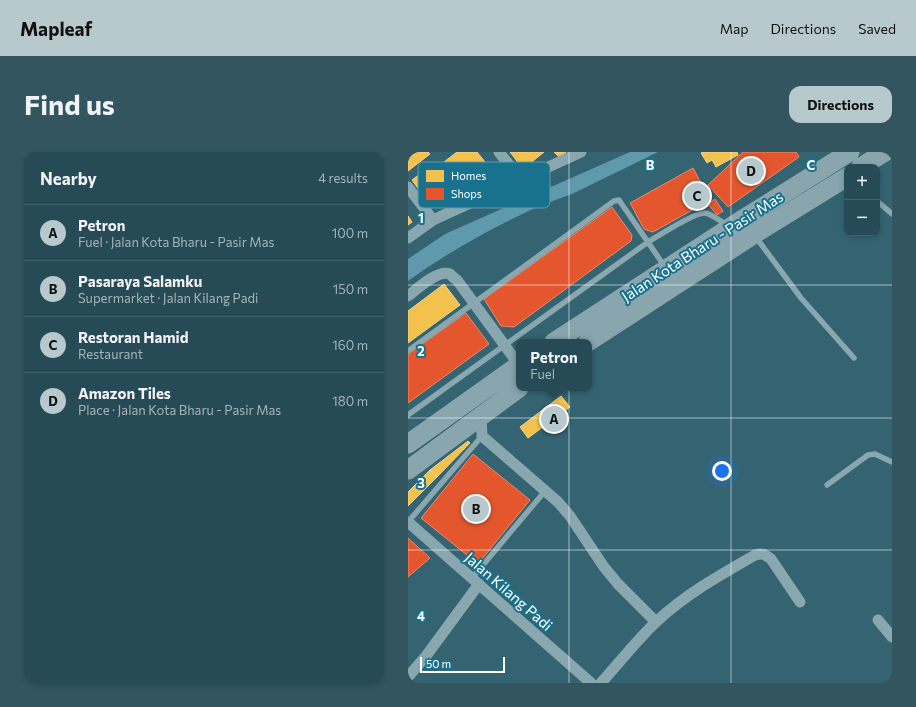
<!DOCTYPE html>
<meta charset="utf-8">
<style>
body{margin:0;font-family:Commissioner,sans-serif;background:#335560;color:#f1f3f6}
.controls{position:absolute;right:12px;top:12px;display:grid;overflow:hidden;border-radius:8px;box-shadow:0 2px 6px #0003}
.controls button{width:36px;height:36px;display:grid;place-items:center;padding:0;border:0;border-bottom:1px solid #43636c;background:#274b56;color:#f1f3f6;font:20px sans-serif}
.scale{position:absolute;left:12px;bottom:10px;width:85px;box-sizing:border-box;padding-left:4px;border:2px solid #fff;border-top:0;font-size:11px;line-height:14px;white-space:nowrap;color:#fff;-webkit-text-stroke:3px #19728d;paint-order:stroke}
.you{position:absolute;left:314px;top:319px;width:14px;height:14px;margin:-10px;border:3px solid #fff;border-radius:50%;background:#1a73e8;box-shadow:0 0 0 6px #1a73e833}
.badge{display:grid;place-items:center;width:26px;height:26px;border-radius:50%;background:#b8c9ce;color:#111;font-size:13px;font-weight:700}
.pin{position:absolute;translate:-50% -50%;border:2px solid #fff;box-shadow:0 1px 4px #0006}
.popup{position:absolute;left:108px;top:187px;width:76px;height:52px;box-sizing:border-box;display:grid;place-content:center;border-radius:8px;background:#274b56;filter:drop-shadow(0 1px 3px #0005);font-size:13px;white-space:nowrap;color:#a4b3b9}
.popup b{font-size:15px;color:#f1f3f6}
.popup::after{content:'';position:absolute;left:50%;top:100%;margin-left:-8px;border:8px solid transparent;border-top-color:#274b56}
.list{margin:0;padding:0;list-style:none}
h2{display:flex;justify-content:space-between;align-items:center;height:52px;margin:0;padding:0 16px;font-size:17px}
h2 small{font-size:13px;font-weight:400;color:#a4b3b9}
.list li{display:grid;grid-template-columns:26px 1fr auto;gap:12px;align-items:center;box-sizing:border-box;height:56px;padding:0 16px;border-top:1px solid #43636c}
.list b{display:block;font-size:15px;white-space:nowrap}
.list p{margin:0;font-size:13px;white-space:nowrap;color:#a4b3b9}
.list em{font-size:13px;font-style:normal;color:#a4b3b9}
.map{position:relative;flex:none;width:484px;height:531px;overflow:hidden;border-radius:12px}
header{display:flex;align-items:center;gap:24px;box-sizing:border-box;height:56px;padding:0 20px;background:#b8c9ce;color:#111}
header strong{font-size:19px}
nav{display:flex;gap:22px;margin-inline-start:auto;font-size:14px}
.intro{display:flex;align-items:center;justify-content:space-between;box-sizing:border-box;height:96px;padding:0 24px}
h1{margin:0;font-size:28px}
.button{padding:10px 18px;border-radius:12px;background:#b8c9ce;color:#111;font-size:14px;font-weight:700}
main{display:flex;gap:24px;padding:0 24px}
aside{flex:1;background:#274b56;border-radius:12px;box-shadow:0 2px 6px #0003}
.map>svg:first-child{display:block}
.water{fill:#5e9aab}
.homes{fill:#f2c14e;stroke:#f6d483}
.shops{fill:#e4572e;stroke:#ec896d}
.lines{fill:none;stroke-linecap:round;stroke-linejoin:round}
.lane{stroke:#88a7af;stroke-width:5.5}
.street{stroke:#88a7af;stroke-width:11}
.highway{stroke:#89a6ae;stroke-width:19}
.grid{fill:none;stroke:#fff;stroke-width:1;stroke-opacity:0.55}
.labels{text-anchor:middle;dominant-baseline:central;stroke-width:4;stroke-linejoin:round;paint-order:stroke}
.street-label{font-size:15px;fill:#fff;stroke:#19728d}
.key{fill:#19728d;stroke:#5e9caf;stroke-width:1}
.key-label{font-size:11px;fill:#fff}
.grid-label{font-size:13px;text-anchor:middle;font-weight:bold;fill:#fff;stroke:#19728d;stroke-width:4;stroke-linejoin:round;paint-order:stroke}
</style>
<header>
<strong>Mapleaf</strong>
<nav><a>Map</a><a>Directions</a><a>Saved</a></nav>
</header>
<div class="intro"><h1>Find us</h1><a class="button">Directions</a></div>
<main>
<aside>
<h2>Nearby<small>4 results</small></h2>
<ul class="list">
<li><span class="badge">A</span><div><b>Petron</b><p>Fuel · Jalan Kota Bharu - Pasir Mas</p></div><em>100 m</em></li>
<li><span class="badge">B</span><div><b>Pasaraya Salamku</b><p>Supermarket · Jalan Kilang Padi</p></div><em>150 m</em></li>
<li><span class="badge">C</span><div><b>Restoran Hamid</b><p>Restaurant</p></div><em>160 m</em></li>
<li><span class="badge">D</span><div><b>Amazon Tiles</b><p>Place · Jalan Kota Bharu - Pasir Mas</p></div><em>180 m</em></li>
</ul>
</aside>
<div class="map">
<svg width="484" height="531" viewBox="0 0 484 531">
<rect width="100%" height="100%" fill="#346472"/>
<path class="water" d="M 222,0 L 250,0 C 222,14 194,27 166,41 C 154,46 141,50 129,55 C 84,76 40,100 0,129 L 0,107 L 37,82 Z"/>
<path class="homes" d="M 0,0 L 20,0 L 22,2 L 0,19 Z
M 49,0 L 69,0 L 81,15 L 56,35 L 36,10 Z
M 102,0 L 136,0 L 115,17 Z
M 146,0 L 158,0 L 151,5 Z
M 295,0 L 329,0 L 330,3 L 308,15 L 304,8 L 299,11 L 293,1 Z
M 28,10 L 47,35 L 22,53 L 4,28 Z
M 0,64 L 4,70 L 0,73 Z
M 36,132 L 52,153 L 0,191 L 0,159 Z
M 153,244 L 162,255 L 120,286 L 112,275 Z
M 60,289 L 62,291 L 29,325 L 22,318 Z
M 22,318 L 29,325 L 0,354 L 0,340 Z"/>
<path class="shops" d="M 335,0 L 388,0 L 391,5 L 320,55 L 300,33 Z
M 285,16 L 302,48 L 245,80 L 236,77 L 222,51 Z
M 307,47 L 315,59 L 309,63 L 300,52 Z
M 204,55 L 224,83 L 223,89 L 106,175 L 93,174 L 76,147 Z
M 58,161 L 81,192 L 0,251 L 0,202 Z
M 65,302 L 122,348 L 70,412 L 13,366 Z
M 0,386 L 22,406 L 0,425 Z"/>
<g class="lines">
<path class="lane" d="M 469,49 L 484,62
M 347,84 L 393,146 L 446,206
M 0,199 L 206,49 L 211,48 L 257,115
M 0,263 L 240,90 C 250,84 287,60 297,61 C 304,62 312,69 319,73
M 419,333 L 460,303 L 467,302 L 484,310
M 0,370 L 74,284
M 64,426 L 137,339"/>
<path class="street" d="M 91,0 L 112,27
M 0,35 L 25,68
M 0,86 L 25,68 L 173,0
M 0,144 C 9,137 30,117 42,122 C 44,124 47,127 49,128 L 111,213
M 73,264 L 74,284 L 150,350 L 162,364 L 196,415 L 210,432 L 248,470
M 0,370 L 183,531
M 470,468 L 484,485
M 0,525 L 18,504 L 71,432
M 193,531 C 211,511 229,488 248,470 C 278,442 312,423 347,403 C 354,401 357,402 363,407 L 392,450"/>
<path class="highway" d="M 453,15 L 477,0
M 146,190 L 335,67 L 442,0
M 180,190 L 345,83 L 439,25
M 0,292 L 111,213
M 0,318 L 111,236"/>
</g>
<path class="grid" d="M 161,0 L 161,531M 323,0 L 323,531M 0,133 L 484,133M 0,266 L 484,266M 0,398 L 484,398"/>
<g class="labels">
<g class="street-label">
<text transform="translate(294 94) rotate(-33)">Jalan Kota Bharu - Pasir Mas</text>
<text transform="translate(101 439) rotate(41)">Jalan Kilang Padi</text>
</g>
</g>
<rect x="10" y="10" width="132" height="46" rx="6" class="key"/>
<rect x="18" y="18" width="18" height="12" fill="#f2c14e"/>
<rect x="18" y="36" width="18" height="12" fill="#e4572e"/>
<g class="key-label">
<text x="43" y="28">Homes</text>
<text x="43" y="46">Shops</text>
</g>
<g class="grid-label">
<text x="242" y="18">B</text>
<text x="403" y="18">C</text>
<text x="13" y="71">1</text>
<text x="13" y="204">2</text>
<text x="13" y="336">3</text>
<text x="13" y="469">4</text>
</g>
</svg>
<div class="controls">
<button>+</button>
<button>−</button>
</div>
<div class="scale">50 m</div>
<div class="you"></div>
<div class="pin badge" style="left:146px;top:267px">A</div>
<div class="popup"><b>Petron</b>Fuel</div>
<div class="pin badge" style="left:68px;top:357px">B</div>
<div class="pin badge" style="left:289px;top:44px">C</div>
<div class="pin badge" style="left:343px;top:19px">D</div>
</div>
</main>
